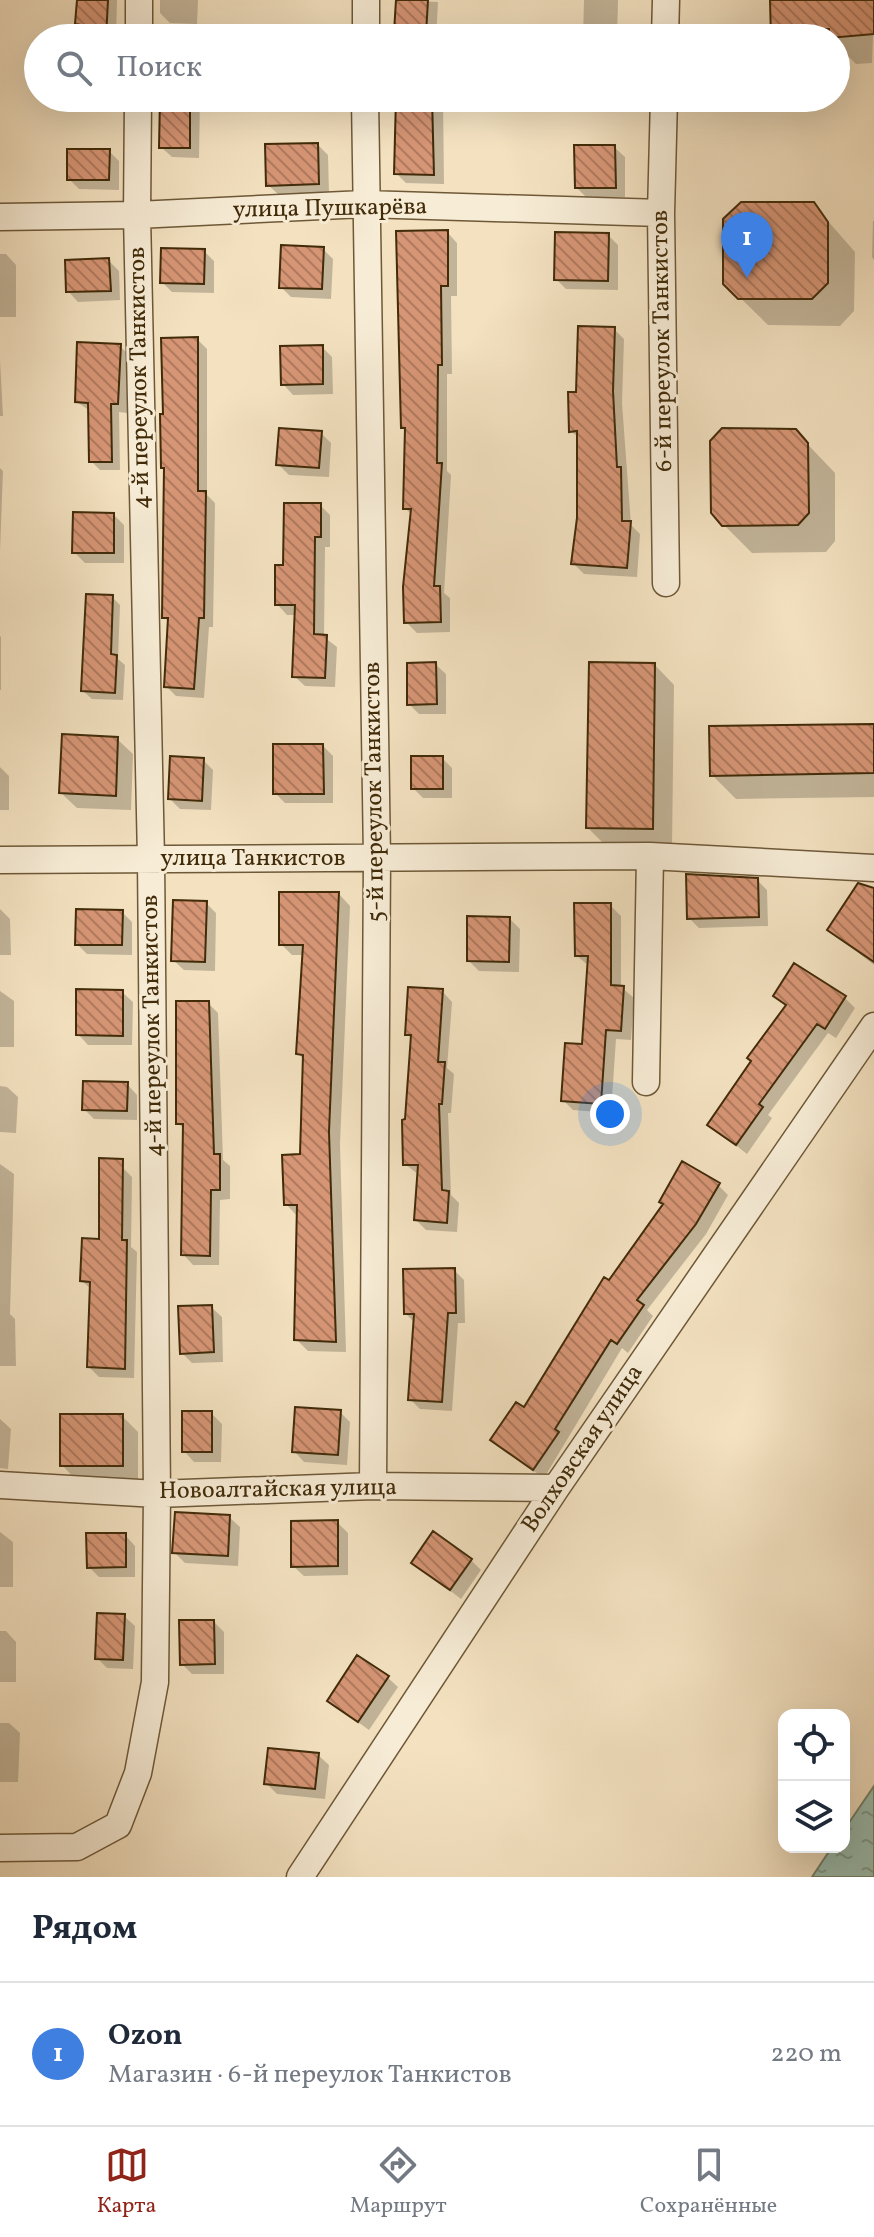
<!DOCTYPE html>
<html lang="ru">
<meta charset="utf-8">
<style>
body{margin:0;font-family:Vollkorn,serif;background:#f2f2f3;color:#1f2937}
.controls{position:absolute;right:24px;bottom:24px;display:grid;overflow:hidden;border-radius:16px;box-shadow:0 8px 32px #0002}
.controls button{width:72px;height:72px;display:grid;place-items:center;padding:0;border:0;border-bottom:2px solid #e0e1e3;background:#fff;color:#1f2937;font:40px sans-serif}
.you{position:absolute;left:610px;top:1114px;width:28px;height:28px;margin:-20px;border:6px solid #fff;border-radius:50%;background:#1a73e8;box-shadow:0 0 0 12px #1a73e833}
.badge{display:grid;place-items:center;width:52px;height:52px;border-radius:50%;background:#8f2418;color:#fff;font-size:26px;font-weight:700}
.pin{position:absolute;translate:-50% -66px;filter:drop-shadow(0 2px 4px #0008)}
.pin::after{content:'';position:absolute;top:42px;width:28px;height:24px;background:inherit;clip-path:polygon(0 0,100% 0,50% 100%)}
.list{margin:0;padding:0;list-style:none}
h2{display:flex;justify-content:space-between;align-items:center;height:104px;margin:0;padding:0 32px;font-size:34px}
h2 small{font-size:26px;font-weight:400;color:#747a83}
.list li{display:grid;grid-template-columns:52px 1fr auto;gap:24px;align-items:center;box-sizing:border-box;height:144px;padding:0 32px;border-top:2px solid #e0e1e3}
.list b{display:block;font-size:30px;white-space:nowrap}
.list p{margin:0;font-size:26px;white-space:nowrap;color:#747a83}
.list em{font-size:26px;font-style:normal;color:#747a83}
.icon{flex:none;width:44px;height:44px;fill:none;stroke:currentColor;stroke-width:2;stroke-linecap:round;stroke-linejoin:round}
.map{position:relative;flex:none;width:874px;height:1877px;overflow:hidden}
.search{position:absolute;background:#fff;box-shadow:0 8px 32px #0002;left:24px;right:24px;top:24px;height:88px;display:flex;align-items:center;gap:20px;box-sizing:border-box;padding:0 28px;border-radius:44px;color:#747a83;font-size:30px}
.sheet{height:248px;background:#fff}
nav{display:flex;justify-content:space-around;align-items:center;box-sizing:border-box;height:112px;border-top:2px solid #e0e1e3;background:#fff;font-size:22px;color:#747a83}
nav a{display:grid;justify-items:center;gap:4px}
nav .on{color:#8f2418}
.map>svg:first-child{display:block}
.water{fill:url(#water-ripples);stroke:#77836d;stroke-width:2}
.shadow{fill:#0003}
.building{fill:url(#building-back-hatch);stroke:#412b09;stroke-width:2}
.lines{fill:none;stroke-linecap:round;stroke-linejoin:round}
.minor-casing{stroke:#6e5837;stroke-width:29}
.minor{stroke:#f7ecd6;stroke-width:26}
.labels{text-anchor:middle;dominant-baseline:central;stroke-width:6;stroke-linejoin:round;paint-order:stroke}
.street-label{font-size:24px;fill:#412b09;stroke:#f7ecd6}
</style>
<div class="map">
<svg width="874" height="1877" viewBox="0 0 874 1877">
<defs>
<pattern id="water-ripples" width="26" height="14" patternUnits="userSpaceOnUse" patternTransform="scale(2)"><rect width="26" height="14" fill="#9bbeaf"/><path d="M2 4q2-2 4 0t4 0M15 11q2-2 4 0t4 0" fill="none" stroke="#809b8d"/></pattern>
<pattern id="building-back-hatch" width="6" height="6" patternUnits="userSpaceOnUse" patternTransform="scale(2)"><rect width="6" height="6" fill="#d69575"/><path d="M-1 5l2 2M0 0l6 6M5-1l2 2" fill="none" stroke="#af7a5e"/></pattern>
</defs>
<rect width="100%" height="100%" fill="#f3e1c0"/>
<filter id="stains"><feTurbulence type="fractalNoise" baseFrequency=".0025" numOctaves="4"/><feColorMatrix values="0 0 0 0 .2 0 0 0 0 .09 0 0 0 0 .02 0 0 0 .5 -.17"/></filter>
<radialGradient id="worn" r=".72"><stop offset=".6" stop-color="#630" stop-opacity="0"/><stop offset="1" stop-color="#630" stop-opacity=".3"/></radialGradient>
<path class="water" d="M 874,1786 L 874,1877 L 812,1877 L 832,1847 L 844,1847 L 844,1830 Z"/>
<path class="shadow" d="M 78,0 L 117,0 L 116,38 L 84,38 L 84,30 L 77,23 Z
M 160,0 L 198,0 L 197,24 L 170,23 L 160,13 Z
M 398,0 L 438,2 L 436,38 L 396,38 Z
M 584,0 L 618,0 L 617,38 L 583,38 Z
M 772,0 L 874,0 L 872,63 L 856,64 L 844,52 L 836,52 L 836,38 L 773,38 Z
M 285,36 L 320,36 L 322,38 L 285,38 Z
M 84,98 L 118,98 L 118,107 L 93,107 Z
M 162,98 L 200,98 L 199,158 L 172,157 L 161,147 Z
M 395,98 L 443,98 L 444,184 L 406,183 L 396,173 Z
M 570,98 L 622,98 L 622,101 Z
M 318,145 L 328,155 L 329,194 L 279,195 L 268,185 Z
M 614,147 L 625,157 L 625,197 L 587,198 L 577,188 Z
M 109,151 L 119,161 L 119,190 L 79,189 L 69,179 Z
M 813,204 L 855,252 L 854,311 L 840,326 L 768,325 L 725,283 Z
M 873,221 L 874,221 L 874,260 L 872,257 Z
M 447,232 L 457,243 L 457,296 L 451,296 L 452,374 L 447,374 L 447,471 L 451,475 L 444,593 L 450,598 L 450,632 L 417,633 L 406,622 L 412,515 L 405,508 L 407,432 L 403,427 Z
M 608,235 L 618,245 L 618,290 L 566,289 L 556,279 Z
M 323,249 L 333,259 L 331,299 L 291,297 L 281,287 Z
M 204,251 L 214,261 L 214,293 L 172,292 L 162,282 Z
M 0,254 L 6,254 L 16,265 L 16,317 L 0,317 Z
M 108,260 L 119,271 L 120,300 L 78,302 L 68,291 Z
M 614,329 L 624,339 L 622,403 L 631,525 L 640,534 L 637,577 L 584,574 L 573,563 L 579,518 L 579,438 L 571,431 L 578,394 Z
M 197,339 L 207,349 L 207,495 L 215,503 L 213,627 L 209,627 L 204,698 L 176,696 L 166,686 L 170,623 L 164,617 L 166,471 L 163,467 L 163,340 Z
M 120,346 L 129,355 L 127,413 L 119,412 L 120,470 L 100,470 L 91,461 L 90,411 L 77,402 Z
M 322,347 L 332,357 L 333,394 L 293,395 L 283,384 Z
M 0,360 L 3,416 L 0,416 Z
M 795,431 L 835,473 L 835,541 L 826,552 L 752,553 L 724,525 Z
M 321,433 L 331,443 L 329,477 L 289,475 L 278,464 Z
M 0,468 L 3,471 L 0,551 Z
M 320,505 L 330,515 L 330,547 L 325,547 L 324,637 L 337,647 L 335,687 L 305,686 L 294,676 L 297,615 L 287,615 L 277,604 L 285,567 Z
M 114,515 L 124,525 L 124,563 L 85,563 L 74,552 Z
M 112,597 L 120,605 L 118,659 L 125,665 L 123,700 L 92,699 L 83,691 Z
M 0,636 L 1,637 L 1,690 L 0,690 Z
M 435,664 L 446,674 L 446,714 L 419,714 L 409,704 Z
M 654,664 L 674,685 L 672,849 L 608,848 L 588,828 Z
M 874,726 L 874,797 L 736,799 L 712,775 Z
M 117,739 L 133,754 L 131,810 L 77,808 L 61,793 Z
M 323,746 L 333,756 L 333,803 L 285,803 L 275,793 Z
M 442,758 L 452,768 L 452,798 L 423,798 L 413,788 Z
M 203,760 L 213,770 L 211,810 L 180,809 L 170,799 Z
M 0,767 L 9,776 L 9,810 L 0,810 Z
M 757,880 L 767,890 L 768,926 L 699,928 L 689,918 Z
M 859,885 L 874,891 L 874,965 L 829,930 Z
M 339,894 L 350,906 L 340,1144 L 346,1352 L 308,1351 L 296,1339 L 297,1216 L 286,1204 L 302,1156 L 304,1060 L 298,1053 L 305,955 L 292,955 L 281,944 Z
M 206,903 L 216,913 L 215,971 L 184,970 L 173,960 Z
M 610,905 L 621,916 L 621,987 L 634,998 L 631,1040 L 616,1039 L 611,1113 L 573,1110 L 563,1100 L 584,1046 L 589,966 L 577,956 Z
M 0,909 L 10,919 L 11,955 L 0,955 Z
M 122,912 L 132,922 L 132,955 L 87,954 L 77,944 Z
M 510,919 L 520,929 L 519,972 L 479,971 L 469,961 Z
M 0,991 L 14,1001 L 14,1047 L 0,1047 Z
M 442,991 L 452,1002 L 447,1068 L 454,1074 L 451,1113 L 448,1113 L 451,1195 L 459,1203 L 457,1232 L 426,1230 L 416,1220 L 419,1175 L 405,1164 L 413,1040 L 407,1034 Z
M 122,992 L 133,1002 L 132,1045 L 88,1045 L 78,1034 Z
M 776,996 L 845,998 L 855,1008 L 836,1038 L 828,1033 L 768,1115 L 772,1118 L 747,1154 L 709,1124 L 787,1007 Z
M 208,1003 L 218,1013 L 223,1160 L 230,1166 L 230,1199 L 220,1200 L 219,1265 L 193,1265 L 183,1254 L 185,1130 L 178,1123 Z
M 127,1084 L 137,1095 L 137,1120 L 94,1119 L 84,1109 Z
M 0,1086 L 7,1087 L 18,1097 L 16,1133 L 0,1132 Z
M 0,1164 L 14,1174 L 10,1314 L 15,1319 L 16,1366 L 0,1366 Z
M 122,1167 L 132,1177 L 131,1247 L 137,1252 L 134,1378 L 99,1377 L 89,1367 L 92,1290 L 82,1281 L 101,1241 Z
M 718,1185 L 728,1195 L 706,1234 L 647,1310 L 653,1316 L 628,1353 L 622,1348 L 544,1478 L 503,1450 L 493,1440 L 524,1410 L 609,1283 Z
M 454,1270 L 464,1280 L 465,1323 L 458,1323 L 452,1411 L 420,1409 L 410,1399 L 415,1323 L 406,1314 Z
M 211,1307 L 222,1317 L 223,1362 L 192,1363 L 182,1353 Z
M 340,1412 L 350,1422 L 347,1465 L 304,1462 L 294,1451 Z
M 211,1413 L 222,1424 L 221,1462 L 194,1462 L 184,1451 Z
M 122,1416 L 138,1432 L 138,1481 L 77,1481 L 62,1465 Z
M 0,1419 L 11,1429 L 8,1469 L 0,1468 Z
M 229,1517 L 240,1527 L 238,1566 L 185,1563 L 175,1553 Z
M 337,1522 L 348,1533 L 348,1575 L 304,1576 L 293,1566 Z
M 0,1532 L 13,1542 L 13,1587 L 0,1587 Z
M 125,1535 L 135,1546 L 135,1577 L 99,1577 L 89,1567 Z
M 471,1560 L 481,1570 L 461,1599 L 414,1563 Z
M 124,1616 L 135,1626 L 133,1669 L 107,1668 L 97,1658 Z
M 214,1622 L 224,1632 L 224,1674 L 192,1674 L 182,1664 Z
M 0,1631 L 6,1631 L 16,1642 L 16,1682 L 0,1682 Z
M 387,1677 L 398,1687 L 369,1730 L 329,1701 Z
M 0,1723 L 9,1723 L 20,1733 L 18,1782 L 0,1782 Z
M 318,1755 L 329,1765 L 325,1799 L 277,1794 L 266,1783 Z"/>
<path class="building" d="M 77,0 L 108,0 L 106,38 L 82,38 L 82,25 L 75,24 Z
M 396,0 L 428,0 L 426,34 L 394,32 Z
M 770,0 L 874,0 L 874,34 L 829,38 L 829,29 L 786,29 L 777,38 L 771,38 Z
M 160,98 L 190,98 L 190,148 L 159,148 Z
M 396,98 L 432,98 L 434,175 L 394,174 Z
M 318,143 L 319,184 L 266,186 L 265,144 Z
M 574,145 L 615,145 L 616,188 L 575,188 Z
M 67,149 L 110,149 L 109,180 L 67,180 Z
M 741,202 L 814,202 L 828,222 L 828,283 L 812,299 L 738,299 L 723,284 L 723,219 Z
M 448,230 L 448,286 L 441,286 L 442,365 L 438,365 L 437,463 L 442,463 L 434,586 L 440,586 L 441,622 L 404,623 L 403,587 L 411,509 L 403,509 L 405,428 L 401,428 L 396,231 Z
M 555,232 L 609,233 L 608,281 L 554,280 Z
M 281,245 L 324,247 L 322,289 L 279,288 Z
M 161,248 L 205,249 L 204,284 L 160,283 Z
M 109,258 L 111,291 L 66,292 L 65,260 Z
M 578,326 L 615,327 L 613,391 L 617,467 L 621,467 L 622,521 L 631,521 L 627,568 L 571,564 L 577,518 L 577,431 L 569,432 L 568,392 L 576,392 Z
M 198,337 L 198,491 L 206,491 L 204,618 L 199,618 L 194,689 L 164,687 L 168,618 L 162,618 L 164,468 L 161,468 L 160,414 L 163,414 L 161,338 Z
M 77,342 L 121,344 L 118,404 L 111,404 L 112,462 L 89,462 L 88,403 L 75,402 Z
M 323,345 L 323,384 L 281,385 L 280,346 Z
M 279,428 L 322,431 L 319,468 L 276,465 Z
M 722,428 L 796,429 L 808,443 L 809,513 L 798,525 L 722,526 L 711,513 L 710,441 Z
M 284,503 L 321,503 L 321,537 L 315,537 L 314,634 L 327,635 L 325,678 L 292,677 L 295,605 L 275,605 L 275,565 L 283,565 Z
M 73,512 L 114,513 L 114,553 L 72,553 Z
M 86,594 L 113,595 L 111,654 L 117,655 L 115,693 L 81,691 Z
M 436,662 L 437,704 L 407,705 L 407,663 Z
M 589,662 L 655,663 L 653,829 L 586,828 Z
M 874,724 L 874,773 L 710,776 L 709,726 Z
M 62,734 L 118,737 L 116,796 L 59,793 Z
M 273,744 L 323,744 L 324,794 L 273,794 Z
M 170,756 L 204,758 L 202,801 L 168,799 Z
M 411,756 L 443,756 L 443,789 L 411,789 Z
M 686,874 L 758,878 L 759,917 L 687,919 Z
M 858,883 L 874,888 L 874,962 L 827,930 Z
M 279,892 L 339,892 L 329,1132 L 336,1342 L 294,1340 L 297,1205 L 284,1205 L 282,1155 L 300,1154 L 303,1055 L 296,1054 L 303,945 L 279,945 Z
M 173,900 L 207,901 L 205,962 L 171,961 Z
M 574,903 L 611,903 L 611,985 L 624,986 L 621,1031 L 606,1030 L 601,1104 L 561,1101 L 565,1043 L 582,1044 L 588,956 L 575,956 Z
M 76,909 L 123,910 L 122,945 L 75,945 Z
M 467,916 L 510,917 L 509,962 L 467,961 Z
M 794,963 L 846,996 L 825,1029 L 817,1024 L 759,1104 L 763,1107 L 736,1145 L 707,1125 L 751,1061 L 747,1058 L 786,1005 L 773,996 Z
M 408,987 L 443,989 L 438,1062 L 445,1062 L 442,1104 L 439,1104 L 442,1190 L 449,1191 L 447,1223 L 414,1220 L 418,1165 L 403,1165 L 402,1120 L 405,1119 L 411,1035 L 405,1035 Z
M 76,989 L 123,990 L 123,1036 L 76,1035 Z
M 176,1001 L 209,1001 L 214,1154 L 220,1154 L 220,1190 L 211,1190 L 210,1256 L 181,1255 L 183,1124 L 176,1124 Z
M 83,1081 L 128,1082 L 127,1111 L 82,1110 Z
M 99,1158 L 123,1159 L 122,1240 L 127,1240 L 125,1369 L 87,1367 L 90,1282 L 80,1281 L 82,1238 L 99,1239 Z
M 682,1161 L 720,1183 L 696,1224 L 637,1300 L 644,1305 L 617,1344 L 611,1340 L 555,1429 L 559,1432 L 533,1470 L 490,1440 L 516,1402 L 524,1407 L 604,1277 L 609,1280 L 663,1204 L 659,1202 Z
M 455,1268 L 456,1313 L 448,1313 L 442,1402 L 408,1400 L 414,1314 L 404,1314 L 403,1269 Z
M 212,1305 L 214,1352 L 180,1354 L 178,1306 Z
M 295,1407 L 341,1410 L 338,1455 L 292,1452 Z
M 182,1411 L 212,1411 L 212,1452 L 182,1452 Z
M 60,1414 L 123,1414 L 123,1466 L 60,1466 Z
M 175,1512 L 230,1515 L 228,1556 L 172,1553 Z
M 338,1520 L 338,1566 L 291,1567 L 291,1521 Z
M 433,1531 L 472,1559 L 450,1590 L 411,1563 Z
M 86,1533 L 126,1533 L 126,1567 L 87,1568 Z
M 97,1613 L 125,1614 L 123,1660 L 95,1659 Z
M 179,1620 L 214,1620 L 215,1664 L 180,1665 Z
M 357,1655 L 389,1676 L 358,1722 L 327,1701 Z
M 268,1748 L 319,1753 L 315,1789 L 264,1784 Z"/>
<g class="lines">
<g class="minor-casing">
<path id="minor" d="M 139,38 L 139,0
M 366,38 L 366,0
M 665,38 L 666,0
M 365,98 L 377,858 L 373,1486
M 664,98 L 661,213 L 666,583
M 0,217 L 137,215 L 364,204 L 661,213
M 0,860 L 650,856 L 874,868
M 646,1082 L 650,856
M 0,1485 L 157,1494 L 373,1486 L 556,1488
M 0,1848 L 77,1847 L 118,1825 L 138,1773 L 155,1682 L 157,1494 L 151,859 L 137,215 L 138,98
M 300,1877 L 556,1488 L 874,1026"/>
</g>
<use href="#minor" class="minor"/>
</g>
<g class="labels">
<g class="street-label">
<text transform="translate(330 209) rotate(-1)">улица Пушкарёва</text>
<text transform="translate(663 341) rotate(-91)">6-й переулок Танкистов</text>
<text transform="translate(140 378) rotate(-91)">4-й переулок Танкистов</text>
<text transform="translate(375 792) rotate(-91)">5-й переулок Танкистов</text>
<text x="253" y="859">улица Танкистов</text>
<text transform="translate(153 1026) rotate(-91)">4-й переулок Танкистов</text>
<text transform="translate(583 1449) rotate(-56)">Волховская улица</text>
<text transform="translate(278 1490) rotate(-1)">Новоалтайская улица</text>
</g>
</g>
<rect width="100%" height="100%" filter="url(#stains)"/>
<rect width="100%" height="100%" fill="url(#worn)"/>
</svg>
<div class="controls">
<button><svg class="icon" aria-label="locate" viewBox="0 0 24 24"><circle cx="12" cy="12" r="6"/><path d="M12 2v4M12 18v4M2 12h4M18 12h4"/></svg></button>
<button><svg class="icon" aria-label="layers" viewBox="0 0 24 24"><path d="M12 4l9 5-9 5-9-5zM3 14l9 5 9-5"/></svg></button>
</div>
<div class="you"></div>
<div class="pin badge" style="left:747px;top:278px;background:#3f7fe0">1</div>
<div class="search"><svg class="icon" aria-label="search" viewBox="0 0 24 24"><circle cx="10" cy="10" r="6"/><path d="M15 15l6 6"/></svg>Поиск</div>
</div>
<section class="sheet">
<h2>Рядом<small></small></h2>
<ul class="list">
<li><span class="badge" style="background:#3f7fe0">1</span><div><b>Ozon</b><p>Магазин · 6-й переулок Танкистов</p></div><em>220 m</em></li>
</ul>
</section>
<nav>
<a class="on"><svg class="icon" aria-label="map" viewBox="0 0 24 24"><path d="M3 6l6-2 6 2 6-2v14l-6 2-6-2-6 2zM9 4v14M15 6v14"/></svg>Карта</a>
<a><svg class="icon" aria-label="directions" viewBox="0 0 24 24"><path d="M12 3l9 9-9 9-9-9zM9 14v-3h6M13 9l2 2-2 2"/></svg>Маршрут</a>
<a><svg class="icon" aria-label="saved" viewBox="0 0 24 24"><path d="M7 4h10v16l-5-4-5 4z"/></svg>Сохранённые</a>
</nav>
